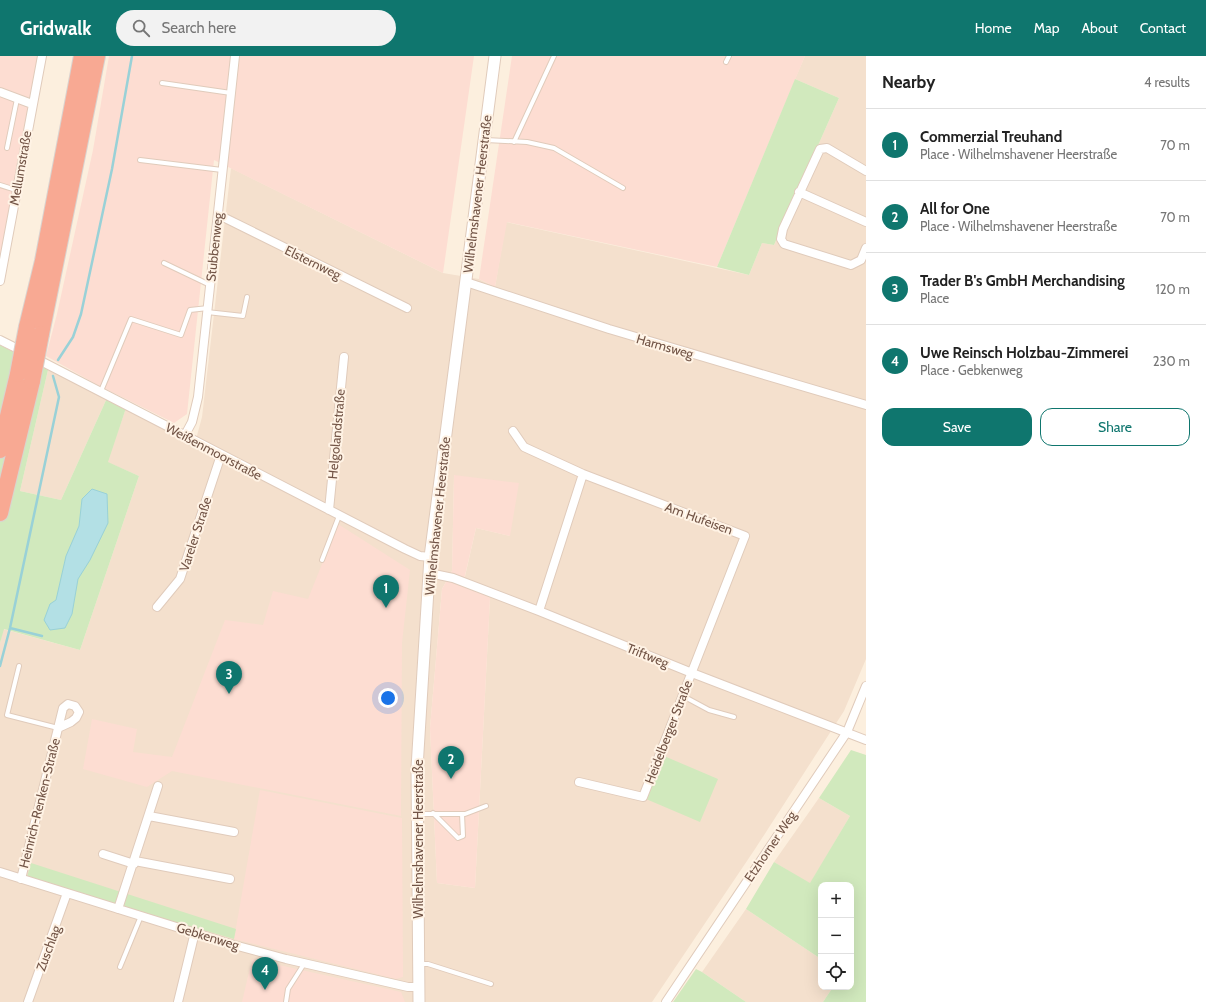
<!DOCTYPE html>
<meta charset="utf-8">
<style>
body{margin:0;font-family:Cabin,sans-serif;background:#f2f2f2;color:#222}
.controls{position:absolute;right:12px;bottom:12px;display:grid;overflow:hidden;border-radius:8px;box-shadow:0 4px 16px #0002}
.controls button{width:36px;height:36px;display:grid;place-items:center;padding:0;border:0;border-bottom:1px solid #e0e0e0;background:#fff;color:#222;font:20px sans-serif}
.you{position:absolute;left:388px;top:642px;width:14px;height:14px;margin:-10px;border:3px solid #fff;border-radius:50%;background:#1a73e8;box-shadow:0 0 0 6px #1a73e833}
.badge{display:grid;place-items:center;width:26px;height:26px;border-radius:50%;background:#0f766e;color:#fff;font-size:13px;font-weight:700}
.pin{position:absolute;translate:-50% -33px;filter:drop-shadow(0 1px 2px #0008)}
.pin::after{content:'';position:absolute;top:21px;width:14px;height:12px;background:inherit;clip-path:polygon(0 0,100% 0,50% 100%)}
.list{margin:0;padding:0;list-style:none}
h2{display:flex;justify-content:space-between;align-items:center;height:52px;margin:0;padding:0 16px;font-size:17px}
h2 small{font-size:13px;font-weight:400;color:#767676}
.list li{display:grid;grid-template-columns:26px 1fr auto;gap:12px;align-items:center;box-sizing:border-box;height:72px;padding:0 16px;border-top:1px solid #e0e0e0}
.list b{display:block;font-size:15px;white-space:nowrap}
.list p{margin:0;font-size:13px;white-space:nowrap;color:#767676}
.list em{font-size:13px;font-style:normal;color:#767676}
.actions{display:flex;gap:8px;padding:12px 16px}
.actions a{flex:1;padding:9px 0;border:1px solid #0f766e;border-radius:12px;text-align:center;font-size:14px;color:#0f766e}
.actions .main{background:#0f766e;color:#fff}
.icon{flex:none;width:22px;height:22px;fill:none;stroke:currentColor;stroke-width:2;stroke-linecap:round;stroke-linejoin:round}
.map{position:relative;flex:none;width:866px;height:946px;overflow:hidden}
header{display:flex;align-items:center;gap:24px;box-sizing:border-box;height:56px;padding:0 20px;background:#0f766e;color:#fff}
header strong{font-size:19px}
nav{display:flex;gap:22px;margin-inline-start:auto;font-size:14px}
.search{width:280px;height:36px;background:#f2f2f2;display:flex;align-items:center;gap:10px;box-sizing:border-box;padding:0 14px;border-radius:22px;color:#767676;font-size:15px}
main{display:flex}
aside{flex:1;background:#fff}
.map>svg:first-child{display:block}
.residential{fill:#f4e0cd;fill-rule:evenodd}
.commercial{fill:#fdddd2}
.green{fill:#d1e9bd}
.water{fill:#b3e0e5;stroke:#99d1d7}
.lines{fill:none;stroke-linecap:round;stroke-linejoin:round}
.stream{stroke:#99d1d7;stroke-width:2.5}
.service-casing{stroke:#e0cbbb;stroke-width:6}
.minor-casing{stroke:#e0cbbb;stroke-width:10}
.tertiary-casing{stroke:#e0cbbb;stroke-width:13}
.motorway-casing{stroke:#dad3cf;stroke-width:18}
.service{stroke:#fff;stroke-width:4}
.minor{stroke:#fff;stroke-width:8}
.tertiary{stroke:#fff;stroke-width:11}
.motorway{stroke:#f8a993;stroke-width:16}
.motorway-bridge-casing{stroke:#dad3cf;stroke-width:18;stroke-linecap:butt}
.motorway-bridge{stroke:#f8a993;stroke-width:16}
.labels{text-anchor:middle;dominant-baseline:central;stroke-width:4;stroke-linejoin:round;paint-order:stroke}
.street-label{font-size:13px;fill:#725446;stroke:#fff3e5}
</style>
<header>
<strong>Gridwalk</strong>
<div class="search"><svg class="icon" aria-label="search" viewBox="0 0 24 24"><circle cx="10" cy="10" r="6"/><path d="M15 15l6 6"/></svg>Search here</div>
<nav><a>Home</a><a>Map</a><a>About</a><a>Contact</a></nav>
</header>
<main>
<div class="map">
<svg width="866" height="946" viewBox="0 0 866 946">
<rect width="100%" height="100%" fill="#fcefde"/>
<path class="residential" d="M 805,0 L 866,0 L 866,603 L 844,655 L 755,793 L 652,946 L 0,946 L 0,587 L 3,573 L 80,594 L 139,420 L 107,406 L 126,352 L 195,387 L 202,361 L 231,112 L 443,217 L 479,223 L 495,231 L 506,166 L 749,219 L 762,187 L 774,189 L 839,42 L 795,23 ZM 454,419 L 510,480 L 476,472 L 463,529 L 490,542 L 475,832 L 437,827 L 430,672 L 442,533 L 452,515 Z
M 48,314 L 107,342 L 61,444 L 20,435 Z
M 819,742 L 850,760 L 810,828 L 774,806 Z
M 746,853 L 821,903 L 821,931 L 833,931 L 823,946 L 746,946 L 702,916 Z"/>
<path class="commercial" d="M 0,0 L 42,0 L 16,134 L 0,202 Z
M 109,0 L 474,0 L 443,217 L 214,104 L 187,358 L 174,367 L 96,328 L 46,300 L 57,258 L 93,94 Z
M 512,0 L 805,0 L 717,211 L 507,166 L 495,231 L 479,223 Z
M 454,419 L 519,427 L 510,480 L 476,472 L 463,528 L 490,542 L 475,832 L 437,827 L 430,672 L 442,533 L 452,515 Z
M 338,468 L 410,514 L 402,587 L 401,760 L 172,715 L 147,731 L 83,713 L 92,663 L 137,673 L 133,696 L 172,701 L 225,564 L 263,569 L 273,535 L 308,543 Z
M 260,734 L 402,762 L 403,921 L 396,923 L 234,883 Z
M 252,903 L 401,936 L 405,946 L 242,946 Z"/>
<path class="green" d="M 795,23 L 839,42 L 774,189 L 762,187 L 749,219 L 717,211 Z
M 0,289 L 48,314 L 20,435 L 61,444 L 107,342 L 126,352 L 108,406 L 139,420 L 80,594 L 4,573 L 0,587 Z
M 851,694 L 866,699 L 866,946 L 823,946 L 833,931 L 851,931 L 851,829 L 821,829 L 821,903 L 746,853 L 774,806 L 810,827 L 850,760 L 819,742 Z
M 664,700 L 718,723 L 700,766 L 646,743 Z
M 31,807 L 236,873 L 234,883 L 119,850 L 27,821 Z
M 696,913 L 702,916 L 746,946 L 673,946 Z"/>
<path class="water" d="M 92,433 L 107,438 L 108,467 L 90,504 L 78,523 L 72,558 L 65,572 L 50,574 L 44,564 L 50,548 L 56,544 L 66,500 L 79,470 L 82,443 Z"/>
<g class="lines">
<path class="stream" d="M 58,304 L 73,281 L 81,258 L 112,113 L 132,0
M 10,572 L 42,580
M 0,610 L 10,572 L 59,341 L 53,320"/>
<g class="service-casing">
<path id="service" d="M 726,6 L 729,0
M 162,27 L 231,37
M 486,84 L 527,86 L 554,92 L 623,132
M 514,86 L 554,0
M 7,92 L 17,43
M 140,104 L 222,114
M 0,129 L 16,134
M 164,207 L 210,229
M 207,256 L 243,260 L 247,241
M 101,335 L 131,263 L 181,279 L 190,254 L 208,252
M 322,504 L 339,460
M 19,610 L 7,659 L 58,672
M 683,640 L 709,654 L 734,661
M 433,757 L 458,782 L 463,780 L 462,758
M 419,758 L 465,758 L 486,750
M 419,908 L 428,908 L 491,928
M 120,911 L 141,860
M 286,946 L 288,933 L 304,908"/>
</g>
<g class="minor-casing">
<path id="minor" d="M 0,36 L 32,48
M 866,115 L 827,92 L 820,93 L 783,173 L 781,183 L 784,188 L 851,209 L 861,204 L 866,192
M 799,136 L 866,166
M 218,162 L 225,162 L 407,252
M 0,225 L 42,0
M 466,226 L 609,273 L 866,349
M 0,284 L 24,296
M 35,302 L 405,493 L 420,500 L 430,501
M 513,375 L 524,391 L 583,418 L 745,480 L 643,741 L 579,726
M 185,379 L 192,366 L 198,341 L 235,0
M 329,454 L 344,301
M 429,517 L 453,522 L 539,555 L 692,617 L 866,684
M 157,551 L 180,523 L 221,399
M 539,555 L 583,418
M 149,760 L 234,776
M 103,798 L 134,808
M 135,805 L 230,823
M 0,816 L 234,889 L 286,903 L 408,931 L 419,931
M 21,823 L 63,652 L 68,648 L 75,650 L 79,656 L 76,662 L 71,666 L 58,672
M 118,853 L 158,730
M 28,946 L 67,837
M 178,946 L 195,876
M 666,946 L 847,676 L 866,630"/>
</g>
<g class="tertiary-casing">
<path id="tertiary" d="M 419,946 L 417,712 L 430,501 L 495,0"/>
</g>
<g class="motorway-casing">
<path id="motorway" d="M 27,271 L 43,205 L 82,0
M 41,278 L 97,0
M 0,394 L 18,318
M 0,457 L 32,325"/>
</g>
<use href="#service" class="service"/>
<use href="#minor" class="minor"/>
<use href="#tertiary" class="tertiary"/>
<use href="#motorway" class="motorway"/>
<g class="motorway-bridge-casing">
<path id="motorway-bridge" d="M 18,318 L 27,271
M 32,325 L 41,278"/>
</g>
<use href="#motorway-bridge" class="motorway-bridge"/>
</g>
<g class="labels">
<g class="street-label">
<text transform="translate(20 112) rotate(-80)">Mellumstraße</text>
<text transform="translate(477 138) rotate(-83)">Wilhelmshavener Heerstraße</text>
<text transform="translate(214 191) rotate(-84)">Stubbenweg</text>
<text transform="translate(313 206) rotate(26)">Elsternweg</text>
<text transform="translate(665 290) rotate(16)">Harmsweg</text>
<text transform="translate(336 378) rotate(-85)">Helgolandstraße</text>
<text transform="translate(214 395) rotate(28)">Weißenmoorstraße</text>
<text transform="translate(437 460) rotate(-84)">Wilhelmshavener Heerstraße</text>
<text transform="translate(699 462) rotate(20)">Am Hufeisen</text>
<text transform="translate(195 478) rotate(-72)">Vareler Straße</text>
<text transform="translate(648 599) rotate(22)">Triftweg</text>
<text transform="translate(668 676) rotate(-69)">Heidelberger Straße</text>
<text transform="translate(39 747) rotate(-76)">Heinrich-Renken-Straße</text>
<text transform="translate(418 783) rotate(-90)">Wilhelmshavener Heerstraße</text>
<text transform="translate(770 790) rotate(-56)">Etzhorner Weg</text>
<text transform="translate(208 880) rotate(17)">Gebkenweg</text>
<text transform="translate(48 892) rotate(-70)">Zuschlag</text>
</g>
</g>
</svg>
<div class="controls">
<button>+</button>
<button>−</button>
<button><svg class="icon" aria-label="locate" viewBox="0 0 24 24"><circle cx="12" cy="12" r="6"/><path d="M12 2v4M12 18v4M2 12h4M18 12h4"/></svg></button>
</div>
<div class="you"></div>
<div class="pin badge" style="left:386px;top:552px">1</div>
<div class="pin badge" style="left:451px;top:723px">2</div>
<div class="pin badge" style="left:229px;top:638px">3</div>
<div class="pin badge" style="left:265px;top:934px">4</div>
</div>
<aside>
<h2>Nearby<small>4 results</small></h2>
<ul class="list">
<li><span class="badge">1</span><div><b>Commerzial Treuhand</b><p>Place · Wilhelmshavener Heerstraße</p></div><em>70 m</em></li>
<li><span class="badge">2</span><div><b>All for One</b><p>Place · Wilhelmshavener Heerstraße</p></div><em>70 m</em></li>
<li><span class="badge">3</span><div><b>Trader B's GmbH Merchandising</b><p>Place</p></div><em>120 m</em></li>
<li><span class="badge">4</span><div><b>Uwe Reinsch Holzbau-Zimmerei</b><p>Place · Gebkenweg</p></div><em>230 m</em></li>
</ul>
<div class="actions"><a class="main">Save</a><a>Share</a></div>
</aside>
</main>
